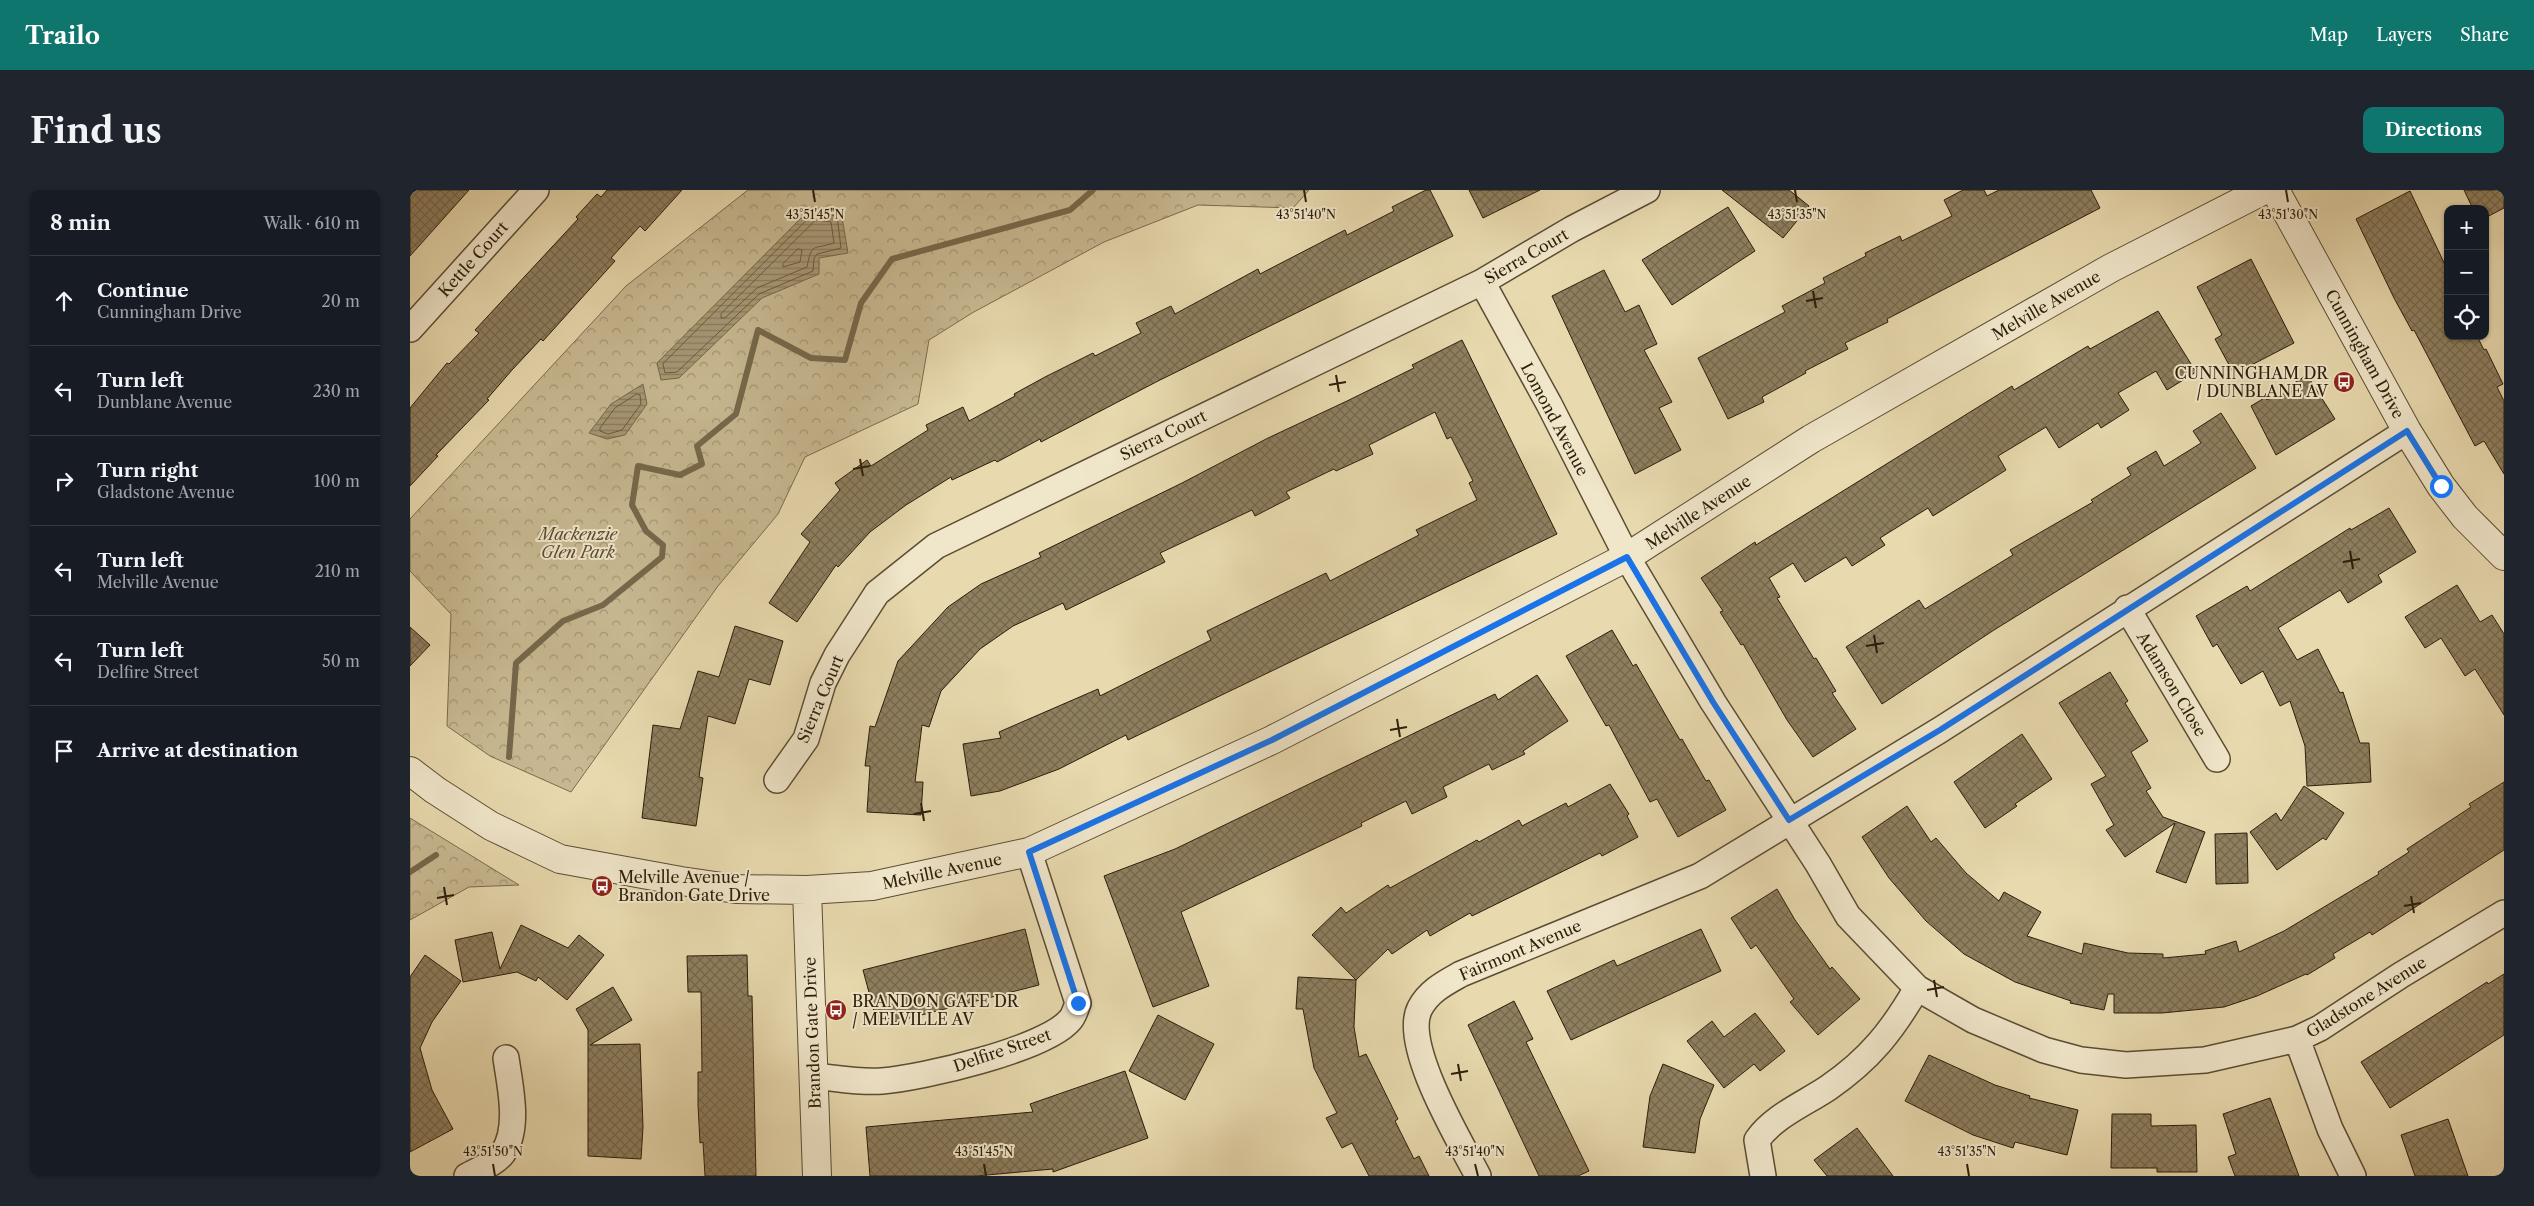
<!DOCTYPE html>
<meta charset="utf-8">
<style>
body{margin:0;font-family:"Libre Caslon Text",serif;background:#20242c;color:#f1f3f6}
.controls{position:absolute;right:15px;top:15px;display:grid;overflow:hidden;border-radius:10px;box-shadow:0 1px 4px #0004}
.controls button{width:45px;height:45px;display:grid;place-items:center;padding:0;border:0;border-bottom:1px solid #363941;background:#171b24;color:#f1f3f6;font:25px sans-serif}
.stop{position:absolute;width:15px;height:15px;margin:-11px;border:4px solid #1a73e8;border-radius:50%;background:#fff}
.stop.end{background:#1a73e8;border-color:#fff;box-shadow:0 1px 5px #0008}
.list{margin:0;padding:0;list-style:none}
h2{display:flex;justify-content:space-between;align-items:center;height:65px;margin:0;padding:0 20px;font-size:21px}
h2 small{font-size:16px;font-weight:400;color:#9ea1a6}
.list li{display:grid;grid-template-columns:32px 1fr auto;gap:15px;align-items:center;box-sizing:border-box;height:90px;padding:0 20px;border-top:1px solid #363941}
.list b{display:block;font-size:19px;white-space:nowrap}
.list p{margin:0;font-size:16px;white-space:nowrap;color:#9ea1a6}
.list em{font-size:16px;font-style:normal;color:#9ea1a6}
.icon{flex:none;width:28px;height:28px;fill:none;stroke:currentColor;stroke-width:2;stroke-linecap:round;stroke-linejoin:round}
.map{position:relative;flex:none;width:2094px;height:986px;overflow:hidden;border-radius:10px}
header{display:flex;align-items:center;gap:30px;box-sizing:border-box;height:70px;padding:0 25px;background:#0f766e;color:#fff}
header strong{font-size:24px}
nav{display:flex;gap:28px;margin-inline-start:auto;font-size:18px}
.intro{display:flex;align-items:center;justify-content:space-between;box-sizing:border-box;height:120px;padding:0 30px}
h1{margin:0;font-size:35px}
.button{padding:12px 22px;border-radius:10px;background:#0f766e;color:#fff;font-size:18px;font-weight:700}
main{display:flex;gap:30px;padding:0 30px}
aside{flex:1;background:#171b24;border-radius:10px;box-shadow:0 1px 4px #0004}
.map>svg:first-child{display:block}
.park{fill:url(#park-crowns);stroke:#7a6c4e}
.water{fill:url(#water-rules);stroke:#76684b}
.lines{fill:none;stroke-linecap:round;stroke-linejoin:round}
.shore{stroke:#6a5c40;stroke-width:1}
.stream{stroke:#76684b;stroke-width:6}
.building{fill:url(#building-cross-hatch);stroke:#2c1e0a}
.minor-casing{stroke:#5b4d33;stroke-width:28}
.tertiary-casing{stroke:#5b4d33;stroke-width:30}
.minor{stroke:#f0e6ca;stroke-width:25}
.tertiary{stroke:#f0e6ca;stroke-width:28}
.route{stroke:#1a73e8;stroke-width:6}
.ticks{fill:none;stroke:#2c1e0a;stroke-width:2}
.labels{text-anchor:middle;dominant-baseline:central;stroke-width:4;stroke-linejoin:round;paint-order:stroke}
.street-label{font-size:16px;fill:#2c1e0a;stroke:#f0e6ca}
.poi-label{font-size:16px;fill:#2c1e0a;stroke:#f0e6ca;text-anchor:start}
.park-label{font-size:16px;font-style:italic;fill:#5b4c33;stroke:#f0e6ca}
.ticks-label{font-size:12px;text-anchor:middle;fill:#2c1e0a;stroke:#f0e6ca;stroke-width:4;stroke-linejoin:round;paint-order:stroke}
</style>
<header>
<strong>Trailo</strong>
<nav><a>Map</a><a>Layers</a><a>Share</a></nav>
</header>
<div class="intro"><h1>Find us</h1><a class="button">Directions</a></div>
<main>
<aside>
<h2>8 min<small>Walk · 610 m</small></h2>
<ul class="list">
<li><svg class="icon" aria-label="ahead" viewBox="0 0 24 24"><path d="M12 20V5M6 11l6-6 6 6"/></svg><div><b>Continue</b><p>Cunningham Drive</p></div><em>20 m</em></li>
<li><svg class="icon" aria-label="left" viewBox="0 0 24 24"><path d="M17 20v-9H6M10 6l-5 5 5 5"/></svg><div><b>Turn left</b><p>Dunblane Avenue</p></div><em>230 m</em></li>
<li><svg class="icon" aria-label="right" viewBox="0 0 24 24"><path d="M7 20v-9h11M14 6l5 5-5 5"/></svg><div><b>Turn right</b><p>Gladstone Avenue</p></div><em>100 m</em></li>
<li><svg class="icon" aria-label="left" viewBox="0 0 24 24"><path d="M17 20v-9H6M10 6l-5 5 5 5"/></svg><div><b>Turn left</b><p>Melville Avenue</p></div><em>210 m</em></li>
<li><svg class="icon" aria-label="left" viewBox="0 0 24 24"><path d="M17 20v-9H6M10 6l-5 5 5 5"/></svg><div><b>Turn left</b><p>Delfire Street</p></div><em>50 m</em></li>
<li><svg class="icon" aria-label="arrive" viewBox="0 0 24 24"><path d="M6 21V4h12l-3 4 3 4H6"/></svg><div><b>Arrive at destination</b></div></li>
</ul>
</aside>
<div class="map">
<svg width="2094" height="986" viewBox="0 0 2094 986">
<defs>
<pattern id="park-crowns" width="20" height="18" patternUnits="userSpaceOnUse" patternTransform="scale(1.25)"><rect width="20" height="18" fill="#c8b992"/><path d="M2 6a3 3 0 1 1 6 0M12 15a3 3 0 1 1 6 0" fill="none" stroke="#a39675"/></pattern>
<pattern id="water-rules" width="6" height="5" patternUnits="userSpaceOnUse" patternTransform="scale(1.25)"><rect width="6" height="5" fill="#a89976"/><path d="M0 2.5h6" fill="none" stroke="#897c5f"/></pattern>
<pattern id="building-cross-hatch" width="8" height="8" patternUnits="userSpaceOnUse" patternTransform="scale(1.25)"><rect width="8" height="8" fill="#8e7f5f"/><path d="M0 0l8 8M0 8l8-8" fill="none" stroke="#74674d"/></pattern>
</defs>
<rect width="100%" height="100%" fill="#e8d9ae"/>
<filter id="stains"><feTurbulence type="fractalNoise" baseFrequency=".004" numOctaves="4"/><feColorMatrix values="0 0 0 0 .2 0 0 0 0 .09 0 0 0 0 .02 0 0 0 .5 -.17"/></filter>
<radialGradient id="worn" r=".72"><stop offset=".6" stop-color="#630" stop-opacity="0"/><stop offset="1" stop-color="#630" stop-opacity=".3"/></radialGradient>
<path class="park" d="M 338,0 L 899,0 L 883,18 L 788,15 L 694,52 L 562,123 L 519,150 L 508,214 L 395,267 L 368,324 L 308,396 L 161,602 L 80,566 L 37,536 L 41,424 L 0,381 L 0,329 L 216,96 Z
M 0,628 L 109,695 L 59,697 L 0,730 Z"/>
<path class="water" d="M 402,17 L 431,21 L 438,63 L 409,68 L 409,84 L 352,108 L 269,188 L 251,190 L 247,173 Z
M 233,194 L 237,214 L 215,245 L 197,249 L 179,243 L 201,214 Z"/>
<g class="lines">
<path class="shore" d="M 404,23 L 427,26 L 431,58 L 407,64 L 404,68 L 403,81 L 349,104 L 267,182 L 255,183 L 253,174 Z
M 406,30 L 421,32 L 424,53 C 402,60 402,52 397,77 L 347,98 L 315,128 L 311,128 L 311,124 Z
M 388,59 L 392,60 L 390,72 L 373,77 L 373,74 Z
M 227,204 L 230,205 L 231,214 L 212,240 L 198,244 L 190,241 L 190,238 L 205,218 Z"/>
<path class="stream" d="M 99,567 L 106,473 L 153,431 L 193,415 L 252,367 L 253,355 L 236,341 L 222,315 L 228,276 L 270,285 L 292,274 L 287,256 L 326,224 L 348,140 L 401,168 L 435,170 L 451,113 L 482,69 L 660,20 L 683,0
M 0,682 L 26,665"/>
</g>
<path class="building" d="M 0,0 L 59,0 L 0,66 Z
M 197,0 L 272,0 L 235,41 L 230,36 L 201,68 L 205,71 L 133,151 L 131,149 L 102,180 L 77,209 L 79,210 L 26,265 L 28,266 L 0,296 L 0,218 L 37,173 L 39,174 L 69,143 L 65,140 L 168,29 L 166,27 L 187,4 L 191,7 Z
M 1016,0 L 1020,0 L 1043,46 L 748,191 L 631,252 L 630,249 L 587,272 L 585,270 L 542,290 L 541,287 L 496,315 L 460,342 L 428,377 L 426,375 L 387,432 L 359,413 L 400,352 L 391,344 L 430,300 L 425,293 L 457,270 L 461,276 L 518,240 L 516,235 L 553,217 L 559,231 L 605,206 L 604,204 L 635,187 L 683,163 L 685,166 L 731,143 L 726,133 L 761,116 L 765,124 L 848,79 L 850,84 L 935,40 L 937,45 L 984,21 L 982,17 Z
M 1059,0 L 1130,0 L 1073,28 Z
M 1312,0 L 1379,0 L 1399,16 L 1373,48 Z
M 1553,0 L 1574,0 L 1577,6 L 1589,0 L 1681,0 L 1690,18 L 1477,129 L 1478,132 L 1435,153 L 1438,159 L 1395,181 L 1396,183 L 1352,207 L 1354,212 L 1318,229 L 1288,168 L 1375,122 L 1372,116 L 1415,93 L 1413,88 L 1456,66 L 1455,63 L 1490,46 L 1492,51 L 1542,26 L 1534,10 Z
M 2054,0 L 2094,0 L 2094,18 L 2075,28 L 2075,19 L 2063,19 Z
M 2000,1 L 2038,81 L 2038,146 L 2067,146 L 2074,160 L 2076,159 L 2093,194 L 2087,197 L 2094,211 L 2094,284 L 2074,251 L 2065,256 L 2004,140 L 2002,141 L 1984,108 L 1946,29 Z
M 1318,17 L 1345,61 L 1262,115 L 1232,70 Z
M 1841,69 L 1884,153 L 1824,184 L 1805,149 L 1812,145 L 1787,97 Z
M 1194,80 L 1215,122 L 1229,115 L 1247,154 L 1234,160 L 1262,212 L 1249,218 L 1271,260 L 1225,284 L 1142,106 Z
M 1748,121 L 1786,182 L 1757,200 L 1746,181 L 1708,203 L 1719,220 L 1691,238 L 1688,233 L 1649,258 L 1636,237 L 1588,266 L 1596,280 L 1523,326 L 1518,318 L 1470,348 L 1475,355 L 1442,376 L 1436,367 L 1395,392 L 1383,373 L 1359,388 L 1370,407 L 1367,408 L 1404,469 L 1406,468 L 1426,501 L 1422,503 L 1446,539 L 1403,567 L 1377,530 L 1333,454 L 1331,455 L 1310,422 L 1313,421 L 1291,388 L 1345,352 L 1346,355 L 1602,196 L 1604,200 L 1678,156 L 1680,159 Z
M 1052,150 L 1147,344 L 718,550 L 716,545 L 649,579 L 590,601 L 561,606 L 553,554 L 591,548 L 589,542 L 688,499 L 690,506 L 801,450 L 797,441 L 916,383 L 920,391 L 1009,345 L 1006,340 L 1067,310 L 1059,293 L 1063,291 L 1041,247 L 1037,249 L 1025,222 L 959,255 L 963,264 L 926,281 L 924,279 L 876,302 L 880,308 L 845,326 L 842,320 L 750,363 L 755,372 L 656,420 L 653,413 L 603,436 L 570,459 L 531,501 L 519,537 L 512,535 L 505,592 L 513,592 L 511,625 L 457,622 L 460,576 L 455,576 L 460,536 L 465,537 L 488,471 L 538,417 L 571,394 L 631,367 L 629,363 L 772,293 L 858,248 L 937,211 L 1004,178 L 1002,175 Z
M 1897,185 L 1925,229 L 1866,265 L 1841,216 L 1856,207 L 1857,210 Z
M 1811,223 L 1846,278 L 1584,440 L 1472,514 L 1436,457 L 1509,410 L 1515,419 L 1603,365 L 1600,360 L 1683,312 L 1681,310 L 1721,285 L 1717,278 L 1746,261 L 1754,276 L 1791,253 L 1783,241 Z
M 1979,318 L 2006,362 L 1968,385 L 1972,392 L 1938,413 L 1930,400 L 1868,438 L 1887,470 L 1908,459 L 1930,503 L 1933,502 L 1950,553 L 1959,553 L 1961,592 L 1897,596 L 1895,556 L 1880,511 L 1870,516 L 1853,481 L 1831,494 L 1807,454 L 1803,457 L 1786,426 L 1837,396 L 1840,401 L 1940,338 L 1941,340 Z
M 2047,395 L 2070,432 L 2082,425 L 2094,444 L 2094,525 L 2065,479 L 2055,486 L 2031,448 L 2015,458 L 1995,427 Z
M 325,436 L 373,451 L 360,495 L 339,489 L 325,534 L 298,526 L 289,587 L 293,588 L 286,636 L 232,628 L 243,535 L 270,539 L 288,481 L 309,487 Z
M 0,437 L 20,455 L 0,476 Z
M 1202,440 L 1223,476 L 1226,474 L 1270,550 L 1272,549 L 1296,591 L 1299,590 L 1316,620 L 1268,647 L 1247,609 L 1240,612 L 1199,535 L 1196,536 L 1156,466 Z
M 1700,482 L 1718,511 L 1715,513 L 1738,551 L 1721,562 L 1741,598 L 1736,601 L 1753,627 L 1795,642 L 1776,693 L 1746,682 L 1765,633 L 1715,667 L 1696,640 L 1704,635 L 1681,594 L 1696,586 L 1649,513 Z
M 1127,485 L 1158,531 L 1113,561 L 1115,564 L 1082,580 L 1079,574 L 1033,597 L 1037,607 L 1002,624 L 996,611 L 951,633 L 952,636 L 771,722 L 799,796 L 743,817 L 694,686 L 765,659 L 1085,504 L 1088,510 Z
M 1612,544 L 1642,589 L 1605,614 L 1607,616 L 1575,638 L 1544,592 Z
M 2094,592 L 2094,660 L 1962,745 L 1960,742 L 1923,764 L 1925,768 L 1897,785 L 1896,784 L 1847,806 L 1814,817 L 1752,823 L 1704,823 L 1704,804 L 1698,804 L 1694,820 L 1660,813 L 1661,811 L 1605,792 L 1554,764 L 1516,731 L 1479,688 L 1452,647 L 1497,616 L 1521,652 L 1526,648 L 1556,683 L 1589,711 L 1594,702 L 1631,722 L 1617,746 L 1672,764 L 1674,753 L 1718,763 L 1753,764 L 1753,768 L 1796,764 L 1795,761 L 1826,751 L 1829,762 L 1874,741 L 1969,684 L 1968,682 L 1999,662 L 1997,659 L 2061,617 L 2059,614 Z
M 1200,594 L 1219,624 L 1217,626 L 1228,647 L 1192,666 L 1190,663 L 1062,726 L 1060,723 L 1020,746 L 1017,740 L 982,764 L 978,759 L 946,790 L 902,745 L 931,717 L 936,723 L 978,695 L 980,698 L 1067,650 L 1069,652 L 1109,630 L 1112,636 L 1156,613 L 1158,617 Z
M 1894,596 L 1934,623 L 1916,650 L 1913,648 L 1867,680 L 1840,642 L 1866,623 L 1871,631 Z
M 1837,643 L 1838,693 L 1806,694 L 1805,644 Z
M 1367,699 L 1385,730 L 1420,779 L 1422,777 L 1450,809 L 1408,845 L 1380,812 L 1384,809 L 1346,755 L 1341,759 L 1321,728 Z
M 111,735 L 158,758 L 169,745 L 194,765 L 157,810 L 128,787 L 126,791 L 107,782 L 53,792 L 45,750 L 82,742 L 90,779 Z
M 615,739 L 629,795 L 468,836 L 453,780 Z
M 1291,739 L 1311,781 L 1161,850 L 1137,801 L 1204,770 L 1207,776 Z
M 15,765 L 51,791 L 22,832 L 10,858 L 22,900 L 43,939 L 0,962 L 0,787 Z
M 337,765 L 338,806 L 342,806 L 346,986 L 295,986 L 293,952 L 290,953 L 288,915 L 288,882 L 292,882 L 291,802 L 278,802 L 277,766 Z
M 2094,784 L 2094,845 L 1980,918 L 1951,872 L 2077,792 L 2078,794 Z
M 888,787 L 946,790 L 944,837 L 949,867 L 956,864 L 988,929 L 985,931 L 1004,969 L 1009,966 L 1019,986 L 959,986 L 942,953 L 932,958 L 916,928 L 927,923 L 904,878 L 893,819 L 886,819 Z
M 203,797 L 222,830 L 180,855 L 230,854 L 233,937 L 231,969 L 178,966 L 178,840 L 166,819 Z
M 1104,811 L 1123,849 L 1116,852 L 1179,981 L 1168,986 L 1129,986 L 1058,835 Z
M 1345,823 L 1375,861 L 1350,881 L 1344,874 L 1314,898 L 1277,851 L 1302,831 L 1314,847 Z
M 748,825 L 804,854 L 775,910 L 719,881 Z
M 1519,865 L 1585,895 L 1620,906 L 1619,908 L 1668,920 L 1657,965 L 1605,952 L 1603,958 L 1563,945 L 1495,911 Z
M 1253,874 L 1304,895 L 1290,929 L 1285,963 L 1233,957 L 1240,906 Z
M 715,881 L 738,948 L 643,982 L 643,979 L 566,986 L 460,986 L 456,937 L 623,922 L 620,914 Z
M 1860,908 L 1889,986 L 1825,986 L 1818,967 L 1826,964 L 1813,924 Z
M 1702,924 L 1741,924 L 1741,936 L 1786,935 L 1787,982 L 1747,982 L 1747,978 L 1701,978 Z
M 2038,929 L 2058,986 L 2005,986 L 1991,945 Z
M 1447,938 L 1483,986 L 1417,986 L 1404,970 Z"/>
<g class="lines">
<g class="minor-casing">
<path id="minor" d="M 1072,92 L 1139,214 L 1217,367 L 1303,512 L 1408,674 L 1438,726 L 1507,798 L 1563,830 L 1634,860 L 1671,870 L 1716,875 L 1795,870 L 1887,849 L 1910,838 L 1991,785 L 2094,723
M 0,139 L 126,0
M 1717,418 L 1807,569
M 367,590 L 396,549 L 413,493 L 427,465 L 467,403 L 526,356 L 1072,92 L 1162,39 L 1237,0
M 1887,849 L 1920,939 L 1943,986
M 404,886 C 426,888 450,893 472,891 C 512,888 636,859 660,830 C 664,826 666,818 668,813 L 619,662
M 57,986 C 68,980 86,973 93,963 C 110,937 100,897 96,868
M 1068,986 C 1050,951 991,854 1010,818 C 1019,801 1035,793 1051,784 L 1290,686 L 1530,540 L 1997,241
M 1353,986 L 1347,950 C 1364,926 1394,914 1418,898 C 1460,869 1482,841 1507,798"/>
</g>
<g class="tertiary-casing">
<path id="tertiary" d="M 1865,0 L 1997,241 L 2031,296 L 2055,327 L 2094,366
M 0,581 L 25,600 L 81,636 L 150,669 L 271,691 L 326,699 L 397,700 L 462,696 L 619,662 L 862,550 L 1217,367 L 1401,249 L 1701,78 L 1854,0
M 397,700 L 407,986"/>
</g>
<use href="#minor" class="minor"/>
<use href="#tertiary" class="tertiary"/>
</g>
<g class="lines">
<path class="route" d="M 668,813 L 619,662 L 862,550 L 1217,367 L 1303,512 L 1379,630 L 1530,540 L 1997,241 L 2031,296"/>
</g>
<path class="ticks" d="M 403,0 L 405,12M 894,0 L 896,12M 1385,0 L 1387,12M 1876,0 L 1878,12M 1403,101 L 1406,118M 1396,111 L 1413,108M 926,185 L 929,202M 919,195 L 936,192M 450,269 L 453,286M 443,279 L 460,276M 1940,361 L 1943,379M 1933,372 L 1950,369M 1464,445 L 1467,463M 1456,456 L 1474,453M 987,529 L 990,547M 980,540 L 997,537M 511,613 L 514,631M 504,624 L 521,621M 34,697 L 37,715M 2001,706 L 2004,723M 27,708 L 44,705M 1994,716 L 2011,713M 1524,790 L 1527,807M 1517,800 L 1534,797M 1048,874 L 1051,891M 1041,884 L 1058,881M 83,974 L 85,986M 574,974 L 576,986M 1065,974 L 1068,986M 1557,974 L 1559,986"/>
<defs>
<g id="bus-disc" transform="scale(1.125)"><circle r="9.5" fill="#8f2418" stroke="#f0e6ca"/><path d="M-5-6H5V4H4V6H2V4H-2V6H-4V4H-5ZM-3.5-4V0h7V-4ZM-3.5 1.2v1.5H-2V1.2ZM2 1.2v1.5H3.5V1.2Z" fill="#fff"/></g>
</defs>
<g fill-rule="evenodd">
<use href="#bus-disc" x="1934" y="192"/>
<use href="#bus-disc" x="192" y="696"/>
<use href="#bus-disc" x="426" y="820"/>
</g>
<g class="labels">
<g class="street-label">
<text transform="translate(1116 66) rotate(-30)">Sierra Court</text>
<text transform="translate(63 69) rotate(-48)">Kettle Court</text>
<text transform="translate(1636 115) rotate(-30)">Melville Avenue</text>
<text transform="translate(1955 164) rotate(61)">Cunningham Drive</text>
<text transform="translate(1145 229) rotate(62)">Lomond Avenue</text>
<text transform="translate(753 245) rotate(-26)">Sierra Court</text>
<text transform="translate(1288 322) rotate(-33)">Melville Avenue</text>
<text transform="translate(1762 494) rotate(59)">Adamson Close</text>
<text transform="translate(410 509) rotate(-67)">Sierra Court</text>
<text transform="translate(532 681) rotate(-12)">Melville Avenue</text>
<text transform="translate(1110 760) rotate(-23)">Fairmont Avenue</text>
<text transform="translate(1956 807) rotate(-32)">Gladstone Avenue</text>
<text transform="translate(402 843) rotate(-92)">Brandon Gate Drive</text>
<text transform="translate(592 860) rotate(-19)">Delfire Street</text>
</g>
<g class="poi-label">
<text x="1918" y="183" text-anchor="end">CUNNINGHAM DR<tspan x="1918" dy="18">/ DUNBLANE AV</tspan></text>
<text x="208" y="687">Melville Avenue /<tspan x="208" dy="18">Brandon Gate Drive</tspan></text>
<text x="442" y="811">BRANDON GATE DR<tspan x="442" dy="18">/ MELVILLE AV</tspan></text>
</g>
<g class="park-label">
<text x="168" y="344">Mackenzie<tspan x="168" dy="18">Glen Park</tspan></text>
</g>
</g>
<g class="ticks-label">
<text x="405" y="29">43°51'45"N</text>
<text x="896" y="29">43°51'40"N</text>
<text x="1387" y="29">43°51'35"N</text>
<text x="1878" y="29">43°51'30"N</text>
<text x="83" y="966">43°51'50"N</text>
<text x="574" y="966">43°51'45"N</text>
<text x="1065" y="966">43°51'40"N</text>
<text x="1557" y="966">43°51'35"N</text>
</g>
<rect width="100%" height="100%" filter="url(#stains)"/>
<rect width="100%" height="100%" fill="url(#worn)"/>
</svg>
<div class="controls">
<button>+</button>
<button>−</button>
<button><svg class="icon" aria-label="locate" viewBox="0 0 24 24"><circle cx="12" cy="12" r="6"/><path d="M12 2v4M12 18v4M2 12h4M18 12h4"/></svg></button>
</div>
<div class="stop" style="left:2031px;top:296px"></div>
<div class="stop end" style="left:668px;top:813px"></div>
</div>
</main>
